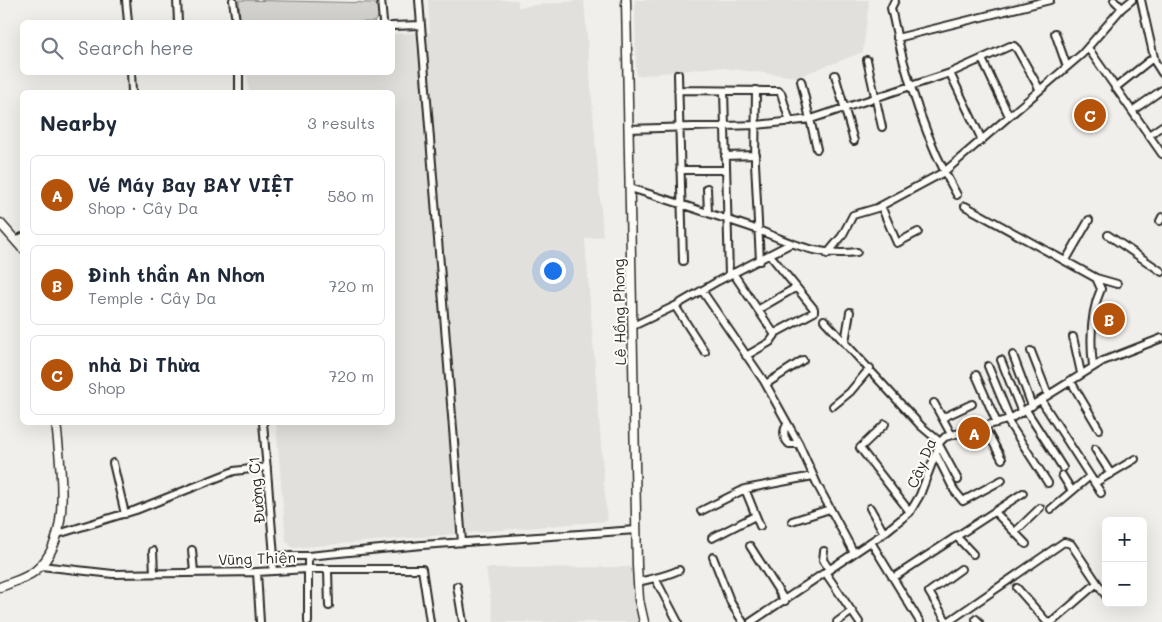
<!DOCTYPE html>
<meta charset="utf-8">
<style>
body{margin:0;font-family:Mali,sans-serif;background:#f6f6f7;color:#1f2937}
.controls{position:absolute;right:15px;bottom:15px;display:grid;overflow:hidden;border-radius:8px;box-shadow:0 5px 20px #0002}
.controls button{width:45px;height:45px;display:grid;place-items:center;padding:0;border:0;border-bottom:1px solid #e0e1e3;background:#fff;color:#1f2937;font:25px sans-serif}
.you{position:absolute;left:552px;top:270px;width:18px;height:18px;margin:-12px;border:4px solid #fff;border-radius:50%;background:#1a73e8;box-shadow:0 0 0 8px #1a73e833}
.badge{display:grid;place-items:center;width:32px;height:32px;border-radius:50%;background:#b45309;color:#fff;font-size:16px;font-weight:700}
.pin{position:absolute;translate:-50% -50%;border:2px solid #fff;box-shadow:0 1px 5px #0006}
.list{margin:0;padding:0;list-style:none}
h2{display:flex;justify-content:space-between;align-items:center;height:65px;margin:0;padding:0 20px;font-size:21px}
h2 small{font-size:16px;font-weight:400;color:#747a83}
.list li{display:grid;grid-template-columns:32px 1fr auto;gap:15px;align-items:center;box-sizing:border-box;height:80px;margin:0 10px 10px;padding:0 10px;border:1px solid #e0e1e3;border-radius:8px}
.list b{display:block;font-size:19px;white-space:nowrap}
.list p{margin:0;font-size:16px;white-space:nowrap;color:#747a83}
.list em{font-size:16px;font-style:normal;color:#747a83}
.icon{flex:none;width:28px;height:28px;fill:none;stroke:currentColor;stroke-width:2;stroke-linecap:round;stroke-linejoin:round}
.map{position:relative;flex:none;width:1162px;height:622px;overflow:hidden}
.search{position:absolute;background:#fff;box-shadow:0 5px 20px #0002;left:20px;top:20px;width:375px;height:55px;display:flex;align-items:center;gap:12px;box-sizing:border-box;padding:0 18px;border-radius:8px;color:#747a83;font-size:19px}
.panel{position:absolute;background:#fff;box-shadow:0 5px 20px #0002;left:20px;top:90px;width:375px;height:335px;border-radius:8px}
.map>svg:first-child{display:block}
.built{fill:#e1e0dc}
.green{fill:#d3d2cf;stroke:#7f7e7d}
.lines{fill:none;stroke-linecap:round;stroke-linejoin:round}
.minor-casing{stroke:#2b2b2b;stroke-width:10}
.major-casing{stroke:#2b2b2b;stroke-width:11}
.minor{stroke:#fdfcf7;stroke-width:6}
.major{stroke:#fdfcf7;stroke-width:8}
.labels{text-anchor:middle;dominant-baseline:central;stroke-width:4;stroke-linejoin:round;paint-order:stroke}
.street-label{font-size:15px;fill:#2b2b2b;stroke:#fdfcf7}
</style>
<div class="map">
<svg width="1162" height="622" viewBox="0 0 1162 622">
<rect width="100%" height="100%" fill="#f0efeb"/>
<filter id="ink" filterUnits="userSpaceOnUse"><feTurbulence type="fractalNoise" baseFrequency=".02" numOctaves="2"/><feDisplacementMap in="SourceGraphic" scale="10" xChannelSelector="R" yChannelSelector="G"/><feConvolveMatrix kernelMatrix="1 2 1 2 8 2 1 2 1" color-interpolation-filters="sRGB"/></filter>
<g filter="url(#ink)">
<path class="built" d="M 428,0 L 518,0 L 518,7 L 584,0 L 603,236 L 585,239 L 607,521 L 293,548 L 286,541 L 276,423 L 392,422 L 392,92 L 249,92 L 247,73 L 392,72 L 393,34 L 430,32 Z
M 635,0 L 869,0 L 863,52 L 797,77 L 716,67 L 636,76 Z
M 631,567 L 639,622 L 494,622 L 486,568 Z"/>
<path class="green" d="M 239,0 L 374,3 L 379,7 L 379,16 L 374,22 L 240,22 Z"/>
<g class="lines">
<g class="minor-casing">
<path id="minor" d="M 126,0 L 128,22
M 177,0 L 178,22
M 233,0 L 236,22
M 381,0 L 383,22
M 419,0 L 462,542
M 895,0 L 891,8 C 904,72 925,139 957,195
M 1114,0 L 1122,8
M 1141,0 L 1155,62 L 1162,73
M 392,26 L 421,25
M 1055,33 L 1067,67
M 897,38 L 1050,0
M 1088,48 L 1162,154
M 982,59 L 1009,116
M 867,60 L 882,127
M 131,72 L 132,92
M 239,72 L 239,92
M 950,73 L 982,140
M 678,74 L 683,261
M 835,75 L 854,141
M 801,81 L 817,149
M 1115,88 L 1154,57
M 678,90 L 779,91 L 781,93 L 790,122
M 756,90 L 755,163 L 760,261
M 724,91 L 729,275
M 1132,111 L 1162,90
M 628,129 L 757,125 L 811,119 L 950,73 L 1010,46 L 1014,46 L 1017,49 L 1040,90
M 1149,135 L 1162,126
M 725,156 L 756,155
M 680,170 L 726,170
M 630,188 C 670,200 710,214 750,227 C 789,241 813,257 857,252
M 707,188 L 708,213
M 881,206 L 897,243 L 918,232
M 965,206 L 1096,278 L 1101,289 C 1090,313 1090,340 1093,366
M 1160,221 L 1162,217
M 1108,235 L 1162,272
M 17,241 L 22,237
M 827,254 L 842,236 L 853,215 L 877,208 L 944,172 L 1082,54 L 1121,9 L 1132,0
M 770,255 L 814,309 L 814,312 L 775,333
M 1066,260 L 1089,220
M 733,273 L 775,335 L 770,342 L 746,356
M 1096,278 L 1117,284
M 703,292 L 764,381 L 799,444 L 818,486 L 854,553
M 675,306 L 705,352
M 759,309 L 795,288
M 824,320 L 921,426 L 940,442
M 633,326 L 675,306 L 718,281 L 790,244
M 1073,337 L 1081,373
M 845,342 L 850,312
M 1031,351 L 1048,395
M 1013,355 L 1032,406
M 1001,360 L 1022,413
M 988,366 L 1010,419
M 976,375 L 997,423
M 1070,380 L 1099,429
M 766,384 L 803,360
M 1041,400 L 1101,493
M 934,403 L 951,434
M 833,406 L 850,392 L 870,368
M 1026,410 L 1063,468
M 942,418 L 972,404
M 1007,420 L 1048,483
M 263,422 L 274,556 L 272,571
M 787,424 C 783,431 783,438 789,444 L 799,444
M 885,424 L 860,448 L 910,512
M 984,426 L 1002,459
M 939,445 L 958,480
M 1095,449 L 1111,474
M 936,454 L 954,490 L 963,501 L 1002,480
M 113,463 L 125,514
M 1062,475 L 1072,491
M 1095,483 L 1135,459
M 870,508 L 884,533
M 1051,509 L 1090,476
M 701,511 L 745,489
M 995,512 L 1026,544
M 792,521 L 830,509
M 760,526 L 745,489 L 813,476
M 1015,532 L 1040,508
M 58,534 L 136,510 L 234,471 L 267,467
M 956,536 L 973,554
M 712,538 L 755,516
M 871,542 L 920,622
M 750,546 L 785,601
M 192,550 L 194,572
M 153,551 L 154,573
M 824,551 L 823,560 L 829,569
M 274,556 L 308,556 L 422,545 L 636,530
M 713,557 L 731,603 L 743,622
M 41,566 L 113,574 L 257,572 L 307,569 L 422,569 L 430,622
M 328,570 L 329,606
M 257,572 L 260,622
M 825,572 L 859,622
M 893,578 L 1023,493
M 656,580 L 678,622
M 638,582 C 654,578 664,577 679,570
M 457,586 L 463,622
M 1017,588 L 1047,622
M 976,619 L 979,622
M 308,622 L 308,556
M 751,622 L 884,533 L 910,512 L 920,495 L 940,442 L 945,437 L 1010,419 L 1103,361 L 1162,338
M 837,622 L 852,611
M 947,622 L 929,592 L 961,569
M 948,622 L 1064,542 L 1071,544 L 1106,596
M 1052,622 L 1097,583"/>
</g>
<g class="major-casing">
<path id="major" d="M 626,0 L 637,566 L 639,600 L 644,622
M 0,223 L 22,248
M 0,587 C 12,582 25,579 35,571 C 74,540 60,466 56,422"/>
</g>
<use href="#minor" class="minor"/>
<use href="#major" class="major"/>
</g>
</g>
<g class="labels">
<g class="street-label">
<text transform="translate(619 312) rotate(-91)">Lê Hồng Phong</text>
<text transform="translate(921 463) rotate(-67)">Cây Da</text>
<text transform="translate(256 490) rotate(-95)">Đường C1</text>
<text transform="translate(257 558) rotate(-2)">Vũng Thiện</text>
</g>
</g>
</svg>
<div class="controls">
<button>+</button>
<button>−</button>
</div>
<div class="you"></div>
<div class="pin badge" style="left:974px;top:433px">A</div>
<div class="pin badge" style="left:1109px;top:319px">B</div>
<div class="pin badge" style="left:1090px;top:115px">C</div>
<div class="search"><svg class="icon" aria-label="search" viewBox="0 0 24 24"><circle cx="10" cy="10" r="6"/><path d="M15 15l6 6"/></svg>Search here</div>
<section class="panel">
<h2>Nearby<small>3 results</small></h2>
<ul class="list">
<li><span class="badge">A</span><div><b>Vé Máy Bay BAY VIỆT</b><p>Shop · Cây Da</p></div><em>580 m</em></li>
<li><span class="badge">B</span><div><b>Đình thần An Nhơn</b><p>Temple · Cây Da</p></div><em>720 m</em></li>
<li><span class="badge">C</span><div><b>nhà Dì Thừa</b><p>Shop</p></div><em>720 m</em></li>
</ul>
</section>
</div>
